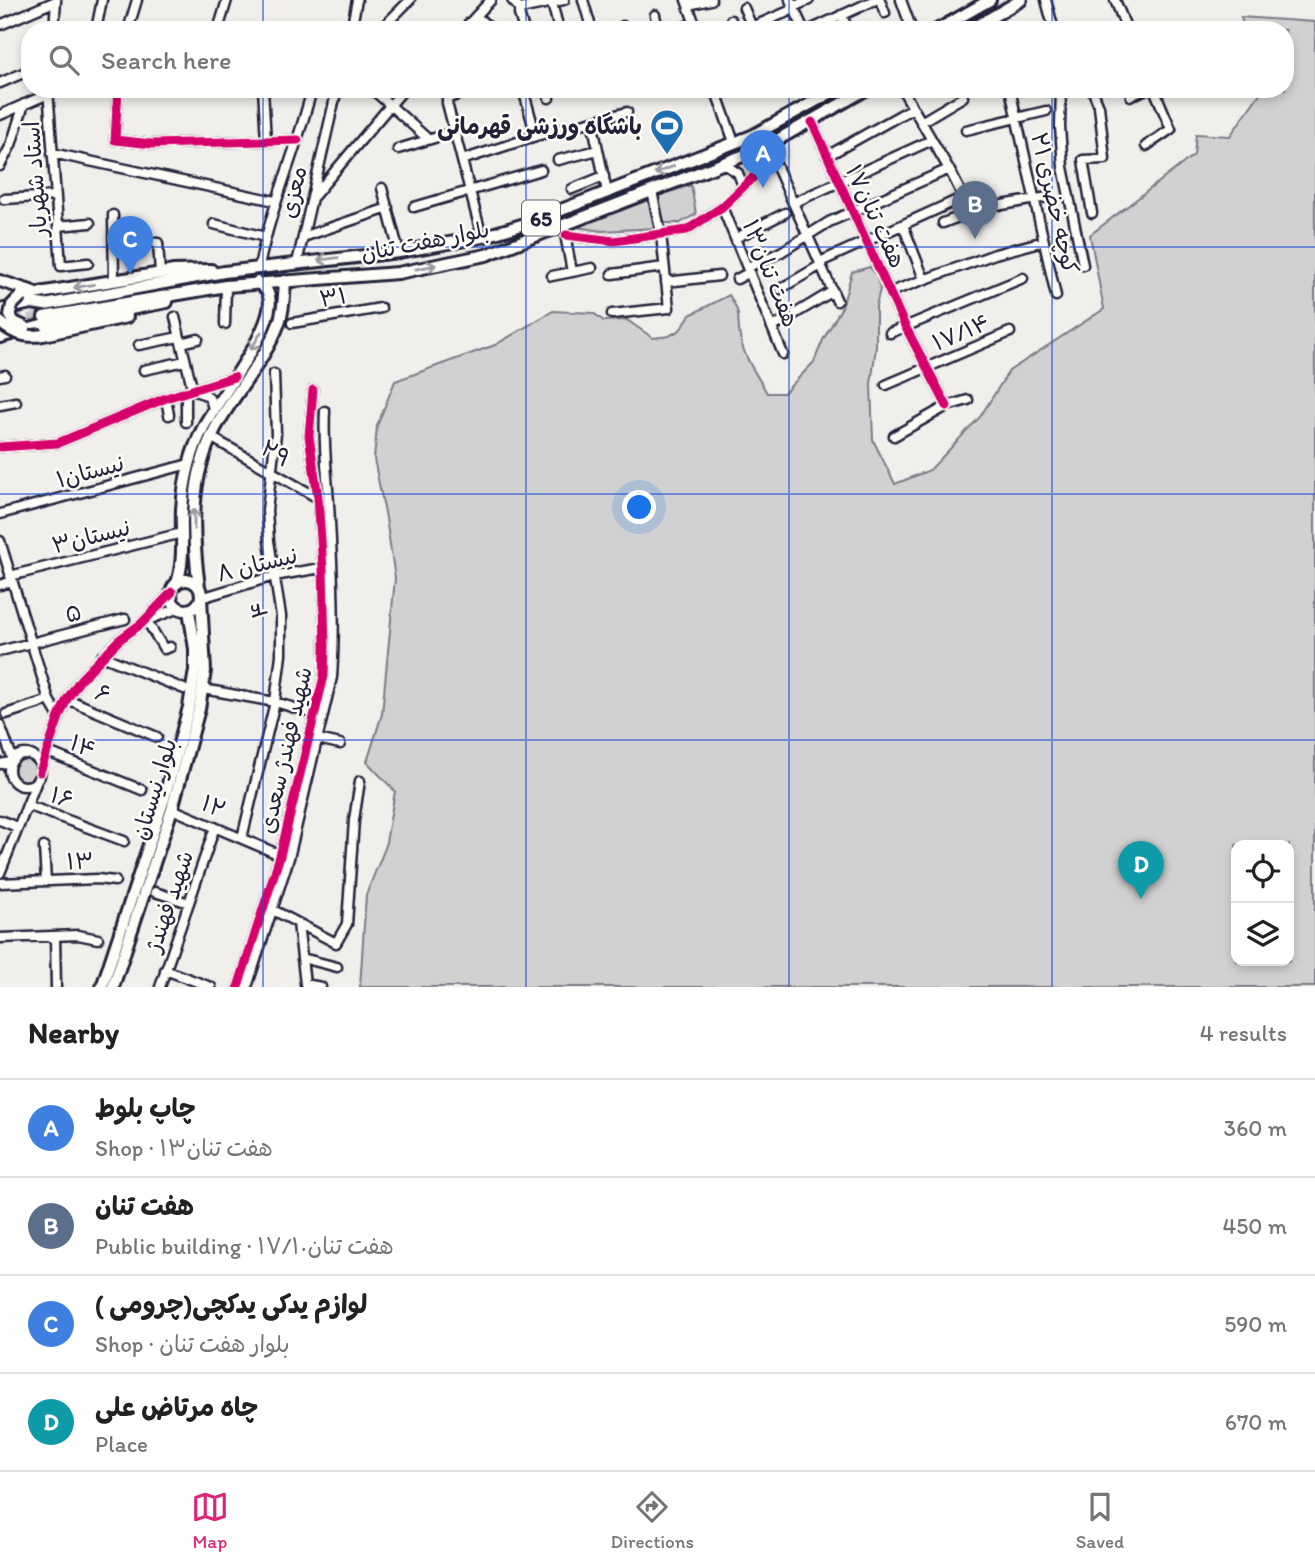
<!DOCTYPE html>
<meta charset="utf-8">
<style>
body{margin:0;font-family:Itim,"Playpen Sans Arabic",sans-serif;background:#f2f2f2;color:#222}
.controls{position:absolute;right:21px;bottom:21px;display:grid;overflow:hidden;border-radius:14px;box-shadow:0 4px 10px #0003}
.controls button{width:63px;height:63px;display:grid;place-items:center;padding:0;border:0;border-bottom:2px solid #e0e0e0;background:#fff;color:#222;font:35px sans-serif}
.you{position:absolute;left:640px;top:508px;width:24px;height:24px;margin:-18px;border:5px solid #fff;border-radius:50%;background:#1a73e8;box-shadow:0 0 0 10px #1a73e833}
.badge{display:grid;place-items:center;width:46px;height:46px;border-radius:50%;background:#db2777;color:#fff;font-size:23px;font-weight:700}
.pin{position:absolute;translate:-50% -58px;filter:drop-shadow(0 2px 4px #0008)}
.pin::after{content:'';position:absolute;top:37px;width:24px;height:21px;background:inherit;clip-path:polygon(0 0,100% 0,50% 100%)}
.list{margin:0;padding:0;list-style:none}
h2{display:flex;justify-content:space-between;align-items:center;height:91px;margin:0;padding:0 28px;font-size:30px}
h2 small{font-size:23px;font-weight:400;color:#767676}
.list li{display:grid;grid-template-columns:46px 1fr auto;gap:21px;align-items:center;box-sizing:border-box;height:98px;padding:0 28px;border-top:2px solid #e0e0e0}
.list b{display:block;font-size:26px;white-space:nowrap}
.list p{margin:0;font-size:23px;white-space:nowrap;color:#767676}
.list em{font-size:23px;font-style:normal;color:#767676}
.icon{flex:none;width:38px;height:38px;fill:none;stroke:currentColor;stroke-width:2;stroke-linecap:round;stroke-linejoin:round}
.map{position:relative;flex:none;width:1315px;height:987px;overflow:hidden}
.search{position:absolute;background:#fff;box-shadow:0 4px 10px #0003;left:21px;right:21px;top:21px;height:77px;display:flex;align-items:center;gap:18px;box-sizing:border-box;padding:0 24px;border-radius:28px;color:#767676;font-size:26px}
.sheet{height:483px;background:#fff}
nav{display:flex;justify-content:space-around;align-items:center;box-sizing:border-box;height:98px;border-top:2px solid #e0e0e0;background:#fff;font-size:19px;color:#767676}
nav a{display:grid;justify-items:center;gap:4px}
nav .on{color:#db2777}
.map>svg:first-child{display:block}
.green{fill:#d2d1d1;stroke:#7a7a86;stroke-width:2;fill-rule:evenodd}
.lines{fill:none;stroke-linecap:round;stroke-linejoin:round}
.highway-tunnel{stroke:#c7c6c9;stroke-width:12;stroke-dasharray:12 6;stroke-linecap:butt}
.minor-casing{stroke:#22223b;stroke-width:13}
.major-casing{stroke:#22223b;stroke-width:16}
.minor{stroke:#fdfcf7;stroke-width:8}
.major{stroke:#fdfcf7;stroke-width:10}
.major-bridge-casing{stroke:#22223b;stroke-width:16;stroke-linecap:butt}
.major-bridge{stroke:#fdfcf7;stroke-width:10}
.cycleway-casing{stroke:#fdfcf7;stroke-width:13}
.cycleway{stroke:#d6006c;stroke-width:9}
.oneway{stroke:#9a9aa2}
.grid{fill:none;stroke:#1d4ed8;stroke-width:2;stroke-opacity:0.55}
.labels{text-anchor:middle;dominant-baseline:central;stroke-width:5;stroke-linejoin:round;paint-order:stroke}
.shield{fill:#fdfcf7;stroke:#646373;stroke-width:2}
.shield-label{font-size:21px;font-weight:bold;fill:#22223b}
.poi-label{font-size:23px;font-weight:bold;fill:#22223b;stroke:#fdfcf7;text-anchor:end}
.street-label{font-size:23px;fill:#22223b;stroke:#fdfcf7}
</style>
<div class="map">
<svg width="1315" height="987" viewBox="0 0 1315 987">
<rect width="100%" height="100%" fill="#f0efec"/>
<filter id="ink" filterUnits="userSpaceOnUse"><feTurbulence type="fractalNoise" baseFrequency=".0143" numOctaves="2"/><feDisplacementMap in="SourceGraphic" scale="14" xChannelSelector="R" yChannelSelector="G"/><feConvolveMatrix kernelMatrix="1 2 1 2 8 2 1 2 1" color-interpolation-filters="sRGB"/></filter>
<g filter="url(#ink)">
<path class="green" d="M 1241,17 L 1315,22 L 1315,987 L 360,987 L 366,895 L 385,848 L 395,791 L 367,762 L 382,714 L 395,578 L 386,518 L 374,459 L 377,426 L 395,381 L 495,345 L 553,311 L 593,313 L 604,321 L 627,320 L 653,338 L 669,336 L 680,330 L 690,315 L 729,295 C 743,317 736,316 740,337 C 744,358 757,375 767,393 L 784,393 L 814,362 L 823,340 L 842,307 L 852,272 L 870,267 L 877,277 L 880,289 L 876,306 L 876,347 L 871,384 L 873,440 L 895,484 L 930,470 L 980,417 L 1009,371 L 1104,309 L 1090,235 L 1194,155 L 1196,134 L 1230,136 L 1263,89 L 1285,89 L 1285,30 L 1245,30 ZM 1236,845 L 1289,845 L 1289,961 L 1236,961 Z
M 844,89 L 850,89 L 770,138 L 705,164 L 705,160 L 767,135 Z
M 685,168 L 687,172 C 609,197 532,228 452,248 C 374,267 293,269 214,279 L 455,244 Z
M 691,185 L 696,214 L 680,223 L 662,223 L 658,196 Z
M 651,197 L 655,228 L 602,231 L 570,226 Z
M14 770a11 11 0 1 1 22 0a11 11 0 1 1-22 0Z"/>
<g class="lines">
<path class="highway-tunnel" d="M 0,316 L 21,310
M 11,324 L 44,317"/>
<g class="minor-casing">
<path id="minor" d="M 512,0 L 520,9 L 564,0
M 583,0 L 592,30
M 686,0 L 697,30
M 790,0 L 804,30
M 880,0 L 885,13
M 901,0 L 912,30
M 1046,0 L 1054,30
M 1115,0 L 1127,30
M 552,3 L 557,22
M 688,5 L 711,0
M 793,7 L 809,0
M 744,8 L 752,27
M 520,9 L 519,14 L 524,30
M 655,15 L 658,30
M 841,15 L 849,30
M 476,16 L 492,30
M 731,20 L 735,30
M 0,25 L 56,1
M 623,26 L 624,30
M 54,30 L 56,0
M 96,30 L 102,0
M 128,30 L 137,0
M 165,30 L 196,28 L 215,30
M 218,30 L 227,0
M 351,30 L 357,0
M 380,30 L 410,0
M 463,30 L 491,0
M 675,30 L 695,23
M 745,30 L 794,9
M 810,30 L 875,0
M 0,83 L 30,70
M 48,89 L 61,266 L 88,263
M 118,89 L 115,140 L 152,144 L 298,140
M 263,89 L 266,141
M 372,89 L 428,139
M 473,89 L 447,99 L 447,103 L 482,237
M 523,89 L 536,136
M 547,89 L 549,98
M 715,89 L 734,142
M 902,89 L 949,169 L 971,212
M 1010,89 L 1056,296
M 1061,89 L 1060,127 L 1063,167 L 1083,265
M 1131,96 L 1146,89
M 0,115 L 48,94
M 592,121 L 607,192
M 812,122 L 905,326 L 947,406
M 921,122 L 963,97
M 966,130 L 1046,111
M 1146,146 L 1171,129 L 1154,89
M 768,147 L 837,301
M 398,149 L 454,132
M 52,153 L 275,201
M 827,156 L 913,108
M 462,160 L 536,136 L 627,112
M 558,160 L 598,150
M 724,164 L 738,173 L 743,186
M 0,166 L 11,145 L 24,104
M 382,188 L 399,252
M 572,189 L 604,176
M 314,196 L 404,89
M 4,199 L 55,196
M 793,203 L 932,140
M 1002,205 L 1048,197
M 414,207 L 541,170
M 722,207 L 783,354
M 1092,213 L 1083,160 L 1105,159 L 1099,106 L 1092,89
M 113,215 L 114,281
M 943,223 L 982,208
M 214,224 L 265,237
M 903,225 L 924,279
M 58,226 L 90,223
M 565,234 L 572,272
M 566,235 L 614,241 L 687,230 L 722,207 L 763,168 L 767,146
M 303,237 L 388,208
M 736,238 L 785,213
M 146,242 L 158,243 L 160,273
M 820,262 L 964,197
M 297,263 L 337,89
M 259,267 C 271,206 297,150 312,89
M 748,267 L 781,252 L 829,222 L 949,169
M 612,274 L 664,267
M 552,276 L 592,268
M 737,279 L 750,272
M 666,282 L 719,276
M 780,289 L 821,265
M 890,292 L 995,254 L 1044,241
M 612,314 L 669,308 L 661,234 L 652,191
M 175,317 L 193,391
M 292,323 L 381,308
M 225,324 L 226,286
M 773,327 L 833,291
M 890,333 L 1023,278
M 181,343 L 198,339
M 139,345 L 179,337
M 144,370 L 185,361
M 0,376 L 5,375
M 886,385 L 1010,332
M 193,391 C 207,394 211,396 213,410
M 186,392 L 186,422
M 166,398 L 169,415
M 0,405 L 16,402
M 894,436 L 947,406 L 968,400
M 216,440 L 318,498
M 0,447 L 58,443 L 166,398 L 234,377
M 0,514 L 189,464
M 0,541 L 49,700 L 59,717
M 10,576 L 182,533
M 0,585 L 12,581
M 201,598 L 274,576 L 327,567
M 147,621 L 164,649 L 170,647
M 143,622 L 179,608
M 0,651 L 125,619
M 102,656 L 184,689
M 203,689 L 275,702 L 315,714
M 67,699 L 157,737
M 6,714 L 49,700
M 0,725 L 13,760
M 318,739 L 340,744
M 48,752 L 142,790
M9 770a16 16 0 1 1 32 0a16 16 0 1 1-32 0Z
M 0,764 L 11,762
M 40,772 L 59,717 L 67,699 L 80,680 L 119,640 L 141,624 L 172,592
M 27,805 L 124,841
M 172,809 L 285,857
M 0,820 L 17,827
M 242,838 L 275,702 L 281,655 L 281,616 L 269,541 L 267,510 L 276,434 L 274,374
M 44,847 L 46,881
M 0,873 L 38,778
M 0,883 L 97,879 L 115,881
M 155,892 L 189,903
M 273,910 L 336,943 L 347,924 L 354,820 L 360,781
M 298,923 L 305,984 L 321,987
M 55,936 L 56,987
M 0,938 L 78,935 L 98,939
M 302,958 L 337,967
M 165,970 L 211,987
M 160,987 L 215,827
M 238,987 L 280,856 L 324,676 L 325,647 L 323,568 L 318,498 L 309,436 L 313,390
M 247,987 L 289,858 L 332,677 C 336,619 332,561 329,503 C 327,472 323,442 325,411"/>
</g>
<g class="major-casing">
<path id="major" d="M 937,30 L 990,0
M 970,30 L 1021,0
M 0,281 L 31,291
M 21,296 L 174,271 L 211,270
M 0,310 L 31,303 L 45,305 L 224,272 L 399,252 L 482,237 L 525,224 L 752,136 L 837,89
M 44,317 L 226,286 L 398,273 L 486,255 L 763,148 L 867,89
M 43,335 L 127,317
M 0,337 L 41,326 L 167,302
M171 595a15 15 0 1 1 30 0a15 15 0 1 1-30 0Z
M 177,583 C 185,559 181,534 182,509 C 184,480 191,451 204,426 C 218,398 281,322 268,293 C 266,288 261,285 257,282
M 199,587 C 192,533 189,479 215,429 C 234,393 265,361 279,323 C 284,310 284,295 285,281
M 102,987 L 164,799 L 189,707 L 195,670 L 195,649 L 189,610
M 113,987 L 172,809 L 199,709 L 205,671 L 201,598"/>
</g>
<use href="#minor" class="minor"/>
<use href="#major" class="major"/>
<g class="major-bridge-casing">
<path id="major-bridge" d="M 21,296 L 12,305 L 10,315 L 14,322 L 25,327
M 0,322 C 13,334 26,338 43,335"/>
</g>
<use href="#major-bridge" class="major-bridge"/>
<g class="cycleway-casing">
<path id="cycleway" d="M 118,89 L 115,140 L 152,144 L 298,140
M 812,122 L 905,326 L 947,406
M 566,235 L 614,241 L 687,230 L 722,207 L 763,168 L 767,146
M 0,447 L 58,443 L 166,398 L 234,377
M 40,772 L 59,717 L 67,699 L 80,680 L 119,640 L 141,624 L 172,592
M 238,987 L 280,856 L 324,676 L 325,647 L 323,568 L 318,498 L 309,436 L 313,390"/>
</g>
<use href="#cycleway" class="cycleway"/>
</g>
<defs><path id="oneway-shaft" d="M-6 0H5M1.5-3L5.5 0L1.5 3" fill="none" stroke-width="1.6" stroke-linecap="round" stroke-linejoin="round" transform="scale(1.75)"/></defs>
<g class="oneway">
<use href="#oneway-shaft" transform="translate(664 170) rotate(159)"/>
<use href="#oneway-shaft" transform="translate(328 259) rotate(173)"/>
<use href="#oneway-shaft" transform="translate(426 267) rotate(-11)"/>
<use href="#oneway-shaft" transform="translate(84 286) rotate(171)"/>
<use href="#oneway-shaft" transform="translate(256 341) rotate(120)"/>
<use href="#oneway-shaft" transform="translate(194 519) rotate(-90)"/>
</g>
</g>
<path class="grid" d="M 263,0 L 263,30M 526,0 L 526,30M 789,0 L 789,30M 1052,0 L 1052,30M 263,89 L 263,987M 526,89 L 526,987M 789,89 L 789,987M 1052,89 L 1052,987M 0,247 L 1315,247M 0,494 L 1315,494M 0,740 L 1315,740"/>
<defs>
<g id="stadium-pin" transform="scale(1.75)"><path d="M0 17L-7.5 6A9.5 9.5 0 1 1 7.5 6Z" fill="#1f6fb2" stroke="#fdfcf7"/><path d="M0-5a6.5 5 0 1 0 0 10a6.5 5 0 1 0 0-10ZM-3.5-1.8h7v3.6h-7Z" fill="#fff"/></g>
</defs>
<g fill-rule="evenodd">
<use href="#stadium-pin" x="667" y="126"/>
</g>
<g class="labels">
<rect class="shield" x="522" y="200.5" width="38" height="35" rx="5"/>
<g class="shield-label">
<text x="541" y="218">65</text>
</g>
<g class="poi-label">
<text x="642" y="126">باشگاه ورزشی قهرمانی</text>
</g>
<g class="street-label">
<text transform="translate(35 179) rotate(-94)">استاد شهریار</text>
<text transform="translate(293 192) rotate(-77)">معزی</text>
<text transform="translate(1055 203) rotate(77)">کوچه خضری ۲۱</text>
<text transform="translate(876 216) rotate(65)">هفت تنان۱۷</text>
<text transform="translate(425 241) rotate(-11)">بلوار هفت تنان</text>
<text transform="translate(771 273) rotate(68)">۱۳هفت تنان</text>
<text transform="translate(333 297) rotate(-9)">۳۱</text>
<text transform="translate(961 332) rotate(-23)">۱۷/۱۴</text>
<text transform="translate(276 453) rotate(30)">۲۹</text>
<text transform="translate(90 471) rotate(-15)">۱نیستان</text>
<text transform="translate(91 536) rotate(-14)">۳نیستان</text>
<text transform="translate(257 564) rotate(-14)">نیستان ۸</text>
<text transform="translate(259 610) rotate(-97)">۴</text>
<text transform="translate(73 613) rotate(-15)">۵</text>
<text transform="translate(103 693) rotate(23)">۶</text>
<text transform="translate(83 746) rotate(22)">۱۴</text>
<text transform="translate(285 750) rotate(-77)">شهید فهندژ سعدی</text>
<text transform="translate(154 789) rotate(-73)">بلوار نیستان</text>
<text transform="translate(62 797) rotate(19)">۱۶</text>
<text transform="translate(214 806) rotate(23)">۱۲</text>
<text transform="translate(80 861) rotate(-1)">۱۳</text>
<text transform="translate(169 901) rotate(-71)">شهید فهندژ</text>
</g>
</g>
</svg>
<div class="controls">
<button><svg class="icon" aria-label="locate" viewBox="0 0 24 24"><circle cx="12" cy="12" r="6"/><path d="M12 2v4M12 18v4M2 12h4M18 12h4"/></svg></button>
<button><svg class="icon" aria-label="layers" viewBox="0 0 24 24"><path d="M12 4l9 5-9 5-9-5zM3 14l9 5 9-5"/></svg></button>
</div>
<div class="you"></div>
<div class="pin badge" style="left:763px;top:188px;background:#3f7fe0">A</div>
<div class="pin badge" style="left:975px;top:239px;background:#5c6f8a">B</div>
<div class="pin badge" style="left:130px;top:274px;background:#3f7fe0">C</div>
<div class="pin badge" style="left:1141px;top:899px;background:#0f9aa8">D</div>
<div class="search"><svg class="icon" aria-label="search" viewBox="0 0 24 24"><circle cx="10" cy="10" r="6"/><path d="M15 15l6 6"/></svg>Search here</div>
</div>
<section class="sheet">
<h2>Nearby<small>4 results</small></h2>
<ul class="list">
<li><span class="badge" style="background:#3f7fe0">A</span><div><b>چاپ بلوط</b><p>Shop · ۱۳هفت تنان</p></div><em>360 m</em></li>
<li><span class="badge" style="background:#5c6f8a">B</span><div><b>هفت تنان</b><p>Public building · ۱۷/۱۰هفت تنان</p></div><em>450 m</em></li>
<li><span class="badge" style="background:#3f7fe0">C</span><div><b>لوازم یدکی یدکچی(چرومی )</b><p>Shop · بلوار هفت تنان</p></div><em>590 m</em></li>
<li><span class="badge" style="background:#0f9aa8">D</span><div><b>چاه مرتاض علی</b><p>Place</p></div><em>670 m</em></li>
</ul>
</section>
<nav>
<a class="on"><svg class="icon" aria-label="map" viewBox="0 0 24 24"><path d="M3 6l6-2 6 2 6-2v14l-6 2-6-2-6 2zM9 4v14M15 6v14"/></svg>Map</a>
<a><svg class="icon" aria-label="directions" viewBox="0 0 24 24"><path d="M12 3l9 9-9 9-9-9zM9 14v-3h6M13 9l2 2-2 2"/></svg>Directions</a>
<a><svg class="icon" aria-label="saved" viewBox="0 0 24 24"><path d="M7 4h10v16l-5-4-5 4z"/></svg>Saved</a>
</nav>
